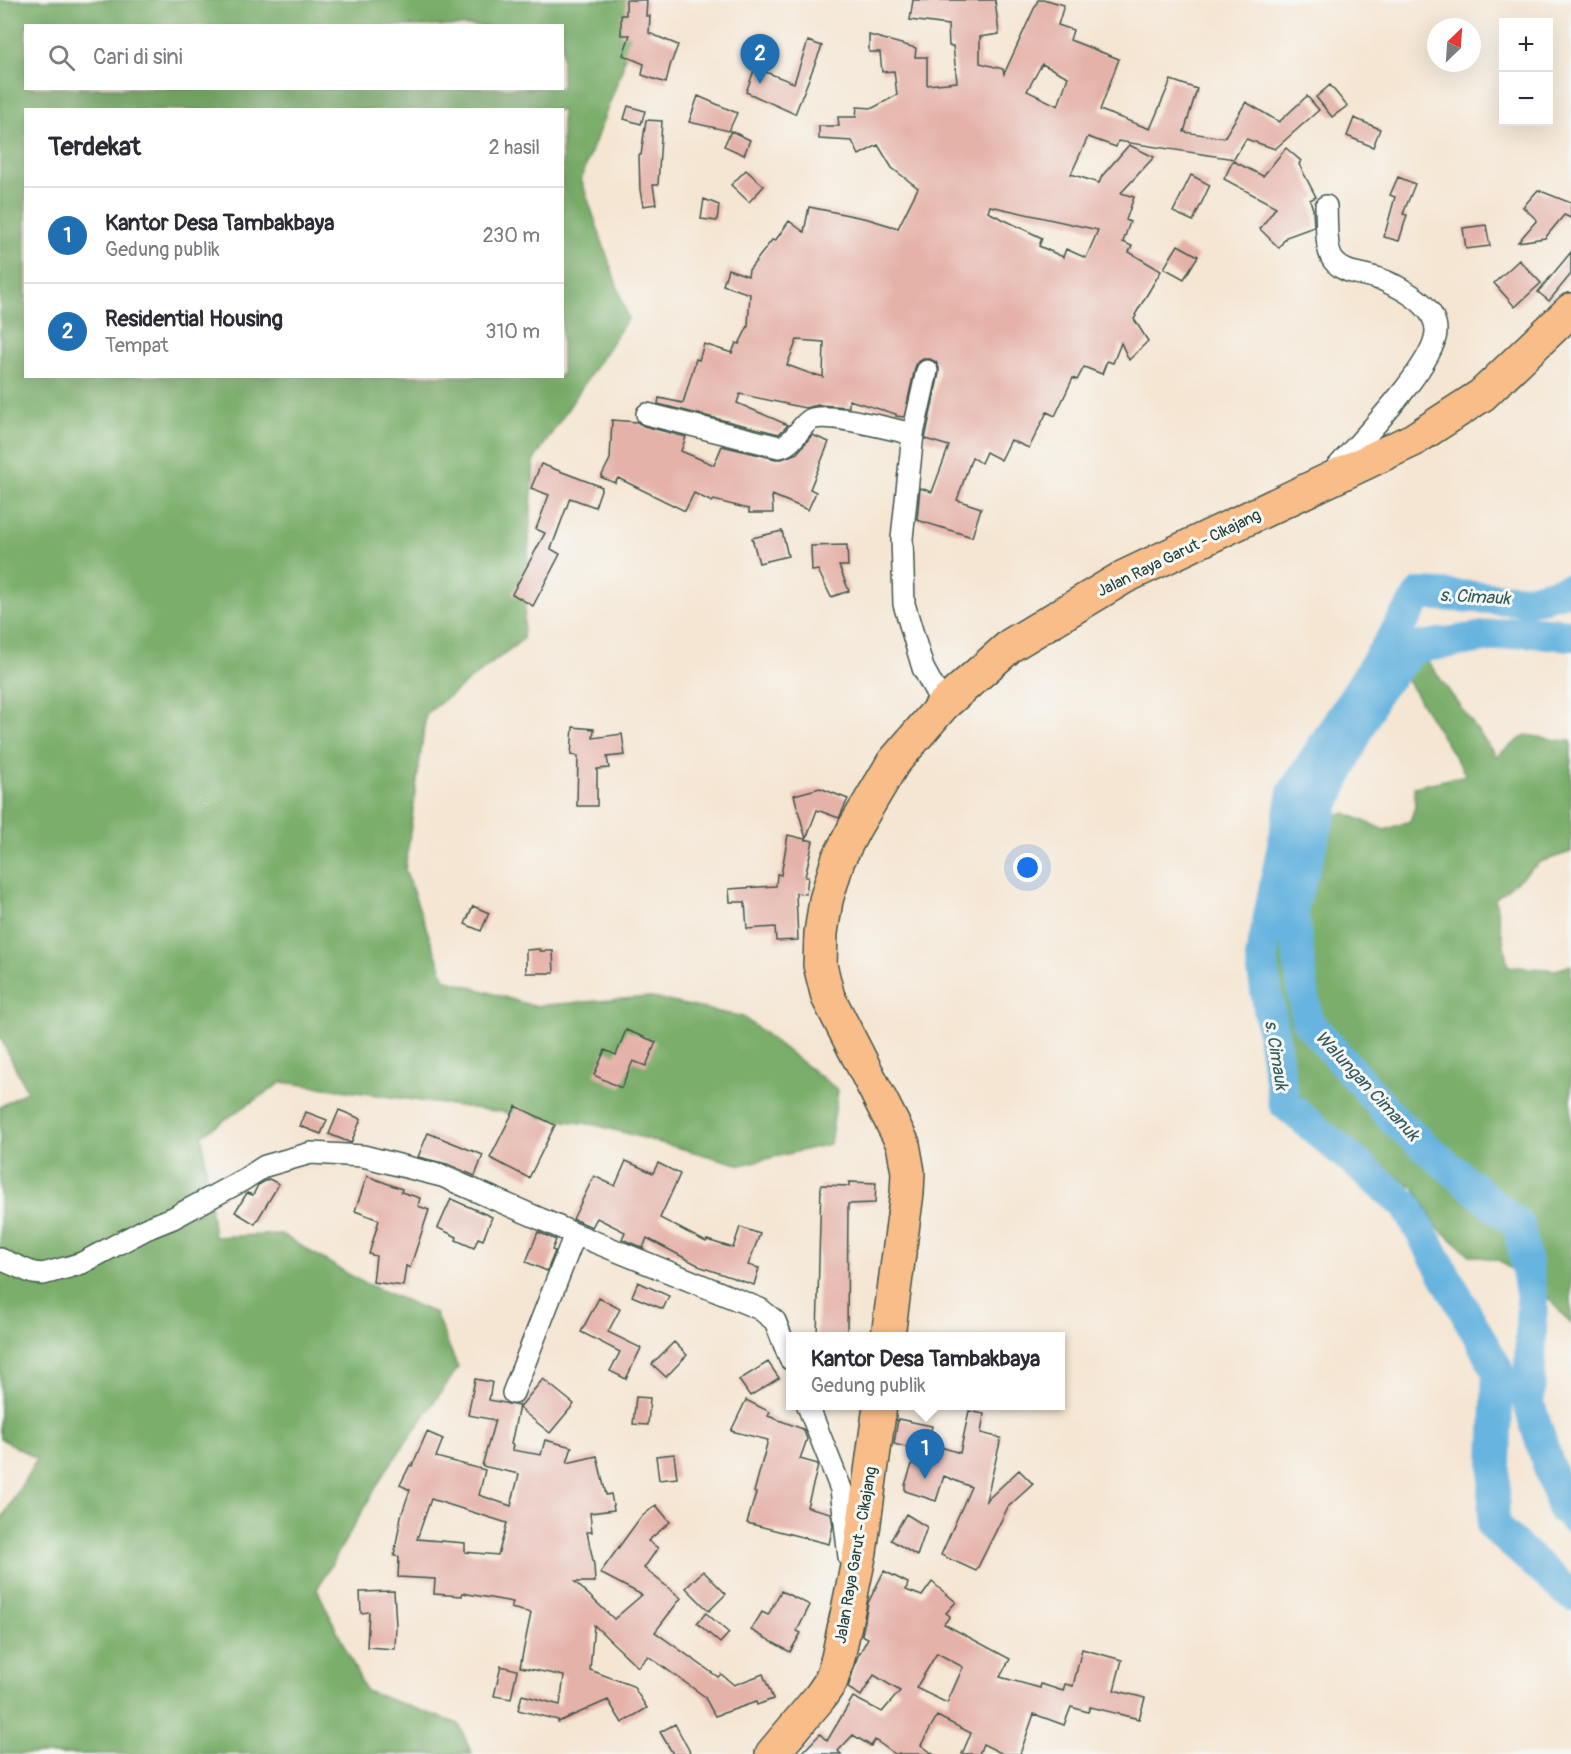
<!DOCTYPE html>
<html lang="id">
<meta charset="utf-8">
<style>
body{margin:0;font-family:Pangolin,sans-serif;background:#f2f2f3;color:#2b2b33}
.controls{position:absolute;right:18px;top:18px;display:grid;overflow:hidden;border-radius:0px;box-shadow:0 6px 24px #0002}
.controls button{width:54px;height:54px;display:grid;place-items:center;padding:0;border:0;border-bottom:2px solid #e1e1e2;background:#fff;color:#2b2b33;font:30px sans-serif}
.compass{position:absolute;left:1427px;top:18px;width:54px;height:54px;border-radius:50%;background:#fff;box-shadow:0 6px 24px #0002;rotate:25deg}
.you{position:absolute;left:1028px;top:868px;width:21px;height:21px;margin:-15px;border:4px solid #fff;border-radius:50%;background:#1a73e8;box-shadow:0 0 0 9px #1a73e833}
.badge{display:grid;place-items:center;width:39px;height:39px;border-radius:50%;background:#1f6fb2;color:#fff;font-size:20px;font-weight:700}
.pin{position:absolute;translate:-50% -50px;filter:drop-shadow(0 2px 3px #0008)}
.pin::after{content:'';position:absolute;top:32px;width:21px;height:18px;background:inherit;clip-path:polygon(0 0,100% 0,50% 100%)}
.popup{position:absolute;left:786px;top:1332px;width:279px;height:78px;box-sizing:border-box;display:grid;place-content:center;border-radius:0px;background:#fff;filter:drop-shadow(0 2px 4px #0005);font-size:20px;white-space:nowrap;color:#7c7c81}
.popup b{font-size:22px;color:#2b2b33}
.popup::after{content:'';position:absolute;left:50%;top:100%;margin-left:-12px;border:12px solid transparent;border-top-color:#fff}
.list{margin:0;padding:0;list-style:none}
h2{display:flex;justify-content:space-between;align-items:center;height:78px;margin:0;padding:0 24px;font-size:26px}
h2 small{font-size:20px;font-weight:400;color:#7c7c81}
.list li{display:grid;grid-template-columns:39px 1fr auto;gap:18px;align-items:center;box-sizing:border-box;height:96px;padding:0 24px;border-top:2px solid #e1e1e2}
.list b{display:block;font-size:22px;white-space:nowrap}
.list p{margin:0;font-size:20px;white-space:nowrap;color:#7c7c81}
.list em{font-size:20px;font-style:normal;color:#7c7c81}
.icon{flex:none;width:33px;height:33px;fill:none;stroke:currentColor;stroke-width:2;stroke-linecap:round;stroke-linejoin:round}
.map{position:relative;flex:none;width:1571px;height:1754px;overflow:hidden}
.search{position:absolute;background:#fff;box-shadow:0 6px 24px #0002;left:24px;top:24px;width:540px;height:66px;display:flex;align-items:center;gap:15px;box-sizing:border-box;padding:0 21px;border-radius:0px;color:#7c7c81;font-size:22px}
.panel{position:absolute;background:#fff;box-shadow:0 6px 24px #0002;left:24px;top:108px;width:540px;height:270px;border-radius:0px}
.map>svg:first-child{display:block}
.forest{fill:#7aae6a;stroke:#4c764f;stroke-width:1.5;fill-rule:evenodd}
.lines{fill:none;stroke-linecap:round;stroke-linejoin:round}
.river{stroke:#66b4df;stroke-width:32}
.building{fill:#e5b2a9;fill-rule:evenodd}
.street-casing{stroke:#3f564c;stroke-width:24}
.primary-casing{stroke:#3f564c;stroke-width:36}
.street{stroke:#fff;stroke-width:21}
.primary{stroke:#f8bd89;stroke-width:33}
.labels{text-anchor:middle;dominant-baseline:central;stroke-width:6;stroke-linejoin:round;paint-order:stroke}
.street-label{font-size:16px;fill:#1f3d34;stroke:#f6f6f2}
.water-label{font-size:18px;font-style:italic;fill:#315b5f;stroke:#f6f6f2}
</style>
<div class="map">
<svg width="1571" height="1754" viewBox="0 0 1571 1754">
<rect width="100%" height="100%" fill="#f6f6f2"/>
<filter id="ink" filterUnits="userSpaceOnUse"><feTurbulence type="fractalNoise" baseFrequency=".0167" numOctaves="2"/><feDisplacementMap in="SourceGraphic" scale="12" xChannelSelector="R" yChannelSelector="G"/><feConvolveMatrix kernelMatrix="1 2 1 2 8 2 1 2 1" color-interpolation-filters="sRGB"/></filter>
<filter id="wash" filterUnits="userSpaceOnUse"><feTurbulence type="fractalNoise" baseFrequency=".008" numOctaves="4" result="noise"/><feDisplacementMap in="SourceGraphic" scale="24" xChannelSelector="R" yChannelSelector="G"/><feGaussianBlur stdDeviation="1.35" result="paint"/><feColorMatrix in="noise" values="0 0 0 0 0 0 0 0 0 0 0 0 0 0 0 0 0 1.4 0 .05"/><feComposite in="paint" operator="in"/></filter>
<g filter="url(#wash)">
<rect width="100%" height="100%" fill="#f5e6d3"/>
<path class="forest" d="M 0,0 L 637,0 L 622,70 L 581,179 L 628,318 L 534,460 L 523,639 L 426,714 L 405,870 L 445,979 L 533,1006 L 648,997 L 743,1017 L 838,1090 L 830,1144 L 741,1165 L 596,1125 L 282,1082 L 202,1135 L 214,1237 L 281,1234 L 360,1281 L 435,1313 L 458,1368 L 385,1472 L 317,1589 L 366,1691 L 459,1724 L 472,1754 L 0,1754 L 0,1522 L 37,1459 L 0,1438 L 0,1107 L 27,1091 L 0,1037 ZM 26,26 L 562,26 L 562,88 L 26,88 ZM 26,110 L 562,110 L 562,376 L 26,376 Z
M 1423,655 L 1496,756 L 1526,735 L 1565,741 L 1571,740 L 1571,852 L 1540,862 L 1495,899 L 1508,966 L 1556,970 L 1571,965 L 1571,1324 L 1541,1290 L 1498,1260 L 1470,1255 L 1438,1228 L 1414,1187 L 1358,1155 L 1292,1088 L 1273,965 L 1288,886 L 1306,820 L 1345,813 L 1385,830 L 1410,821 L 1415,807 L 1414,787 L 1466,775 L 1405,677 Z"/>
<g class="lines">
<path class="river" d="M 1571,589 L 1529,600 L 1420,594 L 1293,793 L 1261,958 L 1284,1103 L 1406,1205 L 1498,1371 L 1493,1526 L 1571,1595
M 1571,635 L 1523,631 L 1413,648 L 1376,692 L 1324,803 L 1292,908 L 1307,1021 L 1398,1124 L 1519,1226 L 1532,1298 L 1529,1404 L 1562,1508 L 1571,1517"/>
</g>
<g id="blocks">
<path class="building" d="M 626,0 L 647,0 L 646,16 L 650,16 L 649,33 L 678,45 L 670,66 L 666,83 L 642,75 L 644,64 L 623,55 L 630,35 L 621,35 L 621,15 L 626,15 Z
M 913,0 L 995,0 L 999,34 L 980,37 L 980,63 L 1003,69 L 1004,74 L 1038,0 L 1047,0 L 1064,5 L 1058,25 L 1073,30 L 1070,40 L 1119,59 L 1100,110 L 1150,129 L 1171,80 L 1197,89 L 1184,132 L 1224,138 L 1246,102 L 1279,122 L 1307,96 L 1319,110 L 1275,149 L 1246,139 L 1234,159 L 1118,141 L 1116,147 L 1088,137 L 1071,174 L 1099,183 L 1102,176 L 1129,145 L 1154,157 L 1121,193 L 1134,197 L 1126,220 L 1130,222 L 1123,242 L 1132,246 L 1129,252 L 1161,271 L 1135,315 L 1136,316 L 1134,319 L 1148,341 L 1129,360 L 1121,343 L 1113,363 L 1107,361 L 1102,374 L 1084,367 L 1077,380 L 1073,378 L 1055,416 L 1047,412 L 1029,448 L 1011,440 L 1001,460 L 986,452 L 981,463 L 972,457 L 957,500 L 981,508 L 972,537 L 917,520 L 920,488 L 932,492 L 949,446 L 925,439 L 939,373 L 939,368 L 936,362 L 930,359 L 923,359 L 917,363 L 915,368 L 904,417 L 896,416 L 896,414 L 849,400 L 849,407 L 818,405 L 805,408 L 740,394 L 737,403 L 788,425 L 779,434 L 658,404 L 659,398 L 683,403 L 696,359 L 699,360 L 704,344 L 732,353 L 736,343 L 739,344 L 748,326 L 750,294 L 723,285 L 728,269 L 748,276 L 749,270 L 772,240 L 775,241 L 789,221 L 804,232 L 809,207 L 868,219 L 898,228 L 918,188 L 892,168 L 878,145 L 859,155 L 852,141 L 819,139 L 819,126 L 839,126 L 838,117 L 856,117 L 857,107 L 873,108 L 897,95 L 894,71 L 882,72 L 880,52 L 869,52 L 869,35 L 916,48 L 915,57 L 927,57 L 927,85 L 957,82 L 953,46 L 949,46 L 948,25 L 910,20 ZM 1042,64 L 1068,77 L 1058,106 L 1027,91 ZM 990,206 L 1098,230 L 1086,258 L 1066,249 L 1063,257 L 1039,246 L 1042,238 L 988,212 ZM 797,340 L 824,342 L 823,377 L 814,374 L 814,375 L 787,365 Z
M 808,41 L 822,46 L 795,114 L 746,92 L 755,68 L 794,83 Z
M 1330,85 L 1347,106 L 1332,117 L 1316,97 Z
M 698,96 L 737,113 L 729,131 L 689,122 Z
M 628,106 L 645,111 L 641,124 L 624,119 Z
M 1354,118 L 1380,129 L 1373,147 L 1347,136 Z
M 646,120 L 662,121 L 658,185 L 653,185 L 656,204 L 643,206 L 640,190 L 639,155 L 641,155 Z
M 731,131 L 750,140 L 744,155 L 724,146 Z
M 1286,148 L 1301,161 L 1299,164 L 1316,197 L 1310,200 L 1313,209 L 1314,227 L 1286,237 L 1279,248 L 1260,229 L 1276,207 L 1224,179 L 1233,161 L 1263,176 Z
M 746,170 L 764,186 L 749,202 L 731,185 Z
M 1191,175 L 1210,185 L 1193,221 L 1173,212 Z
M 1398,177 L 1415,184 L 1403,214 L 1407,215 L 1399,241 L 1384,237 L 1395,197 L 1390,195 Z
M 1538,190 L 1571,203 L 1571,218 L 1564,215 L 1545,238 L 1518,242 L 1537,220 L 1523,207 Z
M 704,199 L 719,205 L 717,221 L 701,219 Z
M 1486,225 L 1490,246 L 1466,249 L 1463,228 Z
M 1178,245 L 1198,256 L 1184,279 L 1164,268 Z
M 1571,252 L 1571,274 L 1549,301 L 1538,292 Z
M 1519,260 L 1541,283 L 1515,307 L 1494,283 Z
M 612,420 L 637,422 L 644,426 L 686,437 L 681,451 L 714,465 L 722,446 L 776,459 L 782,459 L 797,453 L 812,435 L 829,442 L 810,489 L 816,492 L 808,510 L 772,495 L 773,513 L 749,513 L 749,509 L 714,500 L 712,502 L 694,493 L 685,511 L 618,478 L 615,483 L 601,477 L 610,459 Z
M 541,464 L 602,487 L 595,507 L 570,498 L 551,549 L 560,554 L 533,606 L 512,594 L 545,533 L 536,529 L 549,495 L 531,488 Z
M 782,531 L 788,556 L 759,563 L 752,538 Z
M 847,545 L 848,566 L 839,566 L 849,591 L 831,597 L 818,570 L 812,571 L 811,546 Z
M 573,727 L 594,729 L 593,738 L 622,734 L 625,755 L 607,757 L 609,768 L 597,769 L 597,806 L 577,806 L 578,756 L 571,755 Z
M 820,788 L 848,799 L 839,818 L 817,810 L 806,839 L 794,795 Z
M 788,835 L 813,841 L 805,877 L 808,877 L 806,894 L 796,893 L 798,940 L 776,941 L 775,927 L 747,929 L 745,902 L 730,902 L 729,889 L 776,886 L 777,874 L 781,875 Z
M 473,906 L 489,913 L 481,931 L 465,924 Z
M 540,949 L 540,951 L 553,951 L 554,973 L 526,973 L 526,950 Z
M 626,1030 L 656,1042 L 646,1066 L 633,1061 L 621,1088 L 594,1075 L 605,1050 L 616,1055 Z
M 516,1106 L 555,1125 L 529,1178 L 490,1158 Z
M 339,1110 L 361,1119 L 351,1143 L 329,1134 Z
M 306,1112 L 327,1120 L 321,1134 L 300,1126 Z
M 428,1133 L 483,1155 L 475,1176 L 447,1164 L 418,1157 Z
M 626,1161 L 653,1173 L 658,1163 L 680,1174 L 660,1218 L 706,1242 L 707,1240 L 733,1248 L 740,1227 L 760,1234 L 748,1265 L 759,1268 L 754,1285 L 698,1266 L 698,1265 L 647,1238 L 643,1248 L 622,1239 L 625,1232 L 597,1218 L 592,1227 L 573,1219 L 594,1176 L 615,1186 Z
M 367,1176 L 402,1189 L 401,1192 L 420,1198 L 418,1206 L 429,1210 L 410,1268 L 406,1266 L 403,1286 L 373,1282 L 376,1256 L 369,1254 L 379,1220 L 355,1211 Z
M 269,1179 L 279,1184 L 255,1224 L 235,1212 L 247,1193 L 253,1195 L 258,1185 Z
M 849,1182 L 876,1183 L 875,1203 L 848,1204 L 847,1336 L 817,1336 L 821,1185 L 849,1186 Z
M 451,1199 L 492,1217 L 483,1240 L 478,1238 L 474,1248 L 456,1240 L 457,1237 L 438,1228 Z
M 538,1232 L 556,1240 L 552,1250 L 555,1251 L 547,1271 L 526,1262 Z
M 638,1282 L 669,1296 L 663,1309 L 632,1296 Z
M 599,1298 L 620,1309 L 608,1332 L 641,1348 L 626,1379 L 610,1371 L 620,1352 L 581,1332 Z
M 674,1342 L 687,1355 L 666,1377 L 652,1364 Z
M 768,1362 L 779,1378 L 750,1396 L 739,1380 Z
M 475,1379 L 492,1382 L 489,1400 L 519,1406 L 511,1444 L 513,1445 L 512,1450 L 541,1455 L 545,1440 L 572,1447 L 567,1463 L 597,1456 L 606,1495 L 611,1494 L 614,1510 L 590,1513 L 592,1532 L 587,1532 L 594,1565 L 595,1582 L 575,1582 L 614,1619 L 642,1595 L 600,1573 L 640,1518 L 656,1505 L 670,1522 L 648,1541 L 658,1548 L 644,1568 L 681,1598 L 655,1632 L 718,1677 L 721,1674 L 734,1685 L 763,1674 L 773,1699 L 757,1705 L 756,1702 L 715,1716 L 704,1696 L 648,1656 L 638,1667 L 594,1625 L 590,1670 L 633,1686 L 647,1708 L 622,1723 L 608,1700 L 558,1722 L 558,1720 L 518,1710 L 522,1695 L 560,1705 L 564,1676 L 520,1667 L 531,1613 L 511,1608 L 513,1602 L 462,1593 L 462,1596 L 434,1594 L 435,1579 L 398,1577 L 399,1557 L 394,1556 L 401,1516 L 410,1490 L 400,1485 L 410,1465 L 412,1466 L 427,1432 L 443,1439 L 436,1457 L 485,1470 L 479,1495 L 511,1506 L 519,1474 L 482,1466 L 495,1420 L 468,1415 ZM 431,1499 L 507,1523 L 498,1555 L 465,1552 L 465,1543 L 417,1539 Z
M 543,1379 L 574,1404 L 550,1433 L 519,1408 Z
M 636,1397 L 650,1398 L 648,1425 L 633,1424 Z
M 746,1400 L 770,1412 L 768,1416 L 803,1429 L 807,1439 L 800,1459 L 818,1464 L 818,1466 L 807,1507 L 831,1513 L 833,1526 L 829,1544 L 747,1523 L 756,1493 L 754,1492 L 768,1440 L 731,1431 Z
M 969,1411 L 984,1414 L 981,1433 L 1001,1438 L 986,1501 L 1019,1470 L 1033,1484 L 1008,1507 L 976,1571 L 941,1555 L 971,1487 L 944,1476 L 936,1501 L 905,1491 L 905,1485 L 917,1450 L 894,1444 L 898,1419 L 932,1426 L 928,1443 L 960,1453 Z
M 674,1454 L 677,1478 L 659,1480 L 656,1456 Z
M 906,1514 L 927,1527 L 917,1556 L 891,1540 Z
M 703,1571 L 726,1594 L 709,1611 L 686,1588 Z
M 884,1571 L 908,1583 L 906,1590 L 922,1596 L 932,1582 L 956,1602 L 946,1613 L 950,1616 L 944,1624 L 1010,1659 L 1000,1677 L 1040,1688 L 1041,1684 L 1063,1691 L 1065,1684 L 1073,1686 L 1082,1649 L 1122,1660 L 1114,1690 L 1145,1698 L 1139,1719 L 1090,1707 L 1088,1712 L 1071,1707 L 1064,1725 L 1034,1714 L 1020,1754 L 1003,1754 L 983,1744 L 979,1754 L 962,1754 L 971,1733 L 937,1716 L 921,1745 L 933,1754 L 895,1754 L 875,1740 L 871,1746 L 853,1735 L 838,1751 L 841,1754 L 801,1754 L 820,1734 L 827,1741 L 853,1697 L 882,1712 L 900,1691 L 874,1675 L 861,1696 L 848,1688 L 857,1658 L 868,1638 L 862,1635 L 868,1603 ZM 937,1653 L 963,1667 L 947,1703 L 916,1688 Z
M 394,1591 L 396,1626 L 395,1649 L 367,1647 L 369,1612 L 361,1613 L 360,1592 Z
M 781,1591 L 810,1605 L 797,1631 L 801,1633 L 790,1652 L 751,1630 L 762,1612 L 768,1615 Z
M 706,1613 L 729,1633 L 720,1643 L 697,1623 Z
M 501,1666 L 517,1670 L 511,1699 L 494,1696 Z
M 675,1724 L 691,1754 L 673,1754 L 660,1732 Z"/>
</g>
</g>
<g filter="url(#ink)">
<use href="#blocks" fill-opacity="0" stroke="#3f564c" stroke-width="1.5"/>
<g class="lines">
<g class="street-casing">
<path id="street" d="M 1326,206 C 1327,220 1325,249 1333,260 C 1344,275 1364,273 1379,279 C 1385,280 1390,284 1396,286 C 1413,295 1437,310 1436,332 C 1435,365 1357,444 1333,472
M 927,371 L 913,434 L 902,538 L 904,604 L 923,668 L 943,705
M 647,414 L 779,447 C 793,445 799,427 810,420 C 825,411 894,430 913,434
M 0,1259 L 33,1273 L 43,1274 L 69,1267 L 82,1263 L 148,1228 L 173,1218 L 243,1180 L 265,1166 L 311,1153 L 363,1156 L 442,1176 L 575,1234 L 760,1309 L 775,1321 L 790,1359
M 513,1393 L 575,1234
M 808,1406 L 841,1489 L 849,1557"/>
</g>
<g class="primary-casing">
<path id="primary" d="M 888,1336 L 907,1193 L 908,1172 L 903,1144 L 828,997 L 820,965 L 821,933 L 826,900 L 838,860 L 855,827 L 893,763 L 943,705 L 1011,645 L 1124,577 L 1413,440 L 1482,395 L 1571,310
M 772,1754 L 820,1697 L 831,1681 L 838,1658 L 860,1552 L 880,1406"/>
</g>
<use href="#street" class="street"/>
<use href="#primary" class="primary"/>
</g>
</g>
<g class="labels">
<g class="street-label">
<text transform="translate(1179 553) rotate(-26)">Jalan Raya Garut - Cikajang</text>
<text transform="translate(856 1555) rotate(-80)">Jalan Raya Garut - Cikajang</text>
</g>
<g class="water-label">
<text transform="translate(1475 597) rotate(3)">s. Cimauk</text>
<text transform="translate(1276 1055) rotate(81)">s. Cimauk</text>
<text transform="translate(1367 1086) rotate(47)">Walungan Cimanuk</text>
</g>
</g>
</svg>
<div class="controls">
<button>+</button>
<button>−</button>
</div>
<svg class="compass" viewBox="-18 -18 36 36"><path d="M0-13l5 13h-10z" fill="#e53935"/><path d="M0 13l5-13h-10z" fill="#7c7c81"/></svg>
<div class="you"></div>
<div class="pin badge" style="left:925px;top:1479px">1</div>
<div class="popup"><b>Kantor Desa Tambakbaya</b>Gedung publik</div>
<div class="pin badge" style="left:760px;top:84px">2</div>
<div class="search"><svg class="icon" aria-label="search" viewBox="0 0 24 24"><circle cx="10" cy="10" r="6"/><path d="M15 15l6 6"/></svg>Cari di sini</div>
<section class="panel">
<h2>Terdekat<small>2 hasil</small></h2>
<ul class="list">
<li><span class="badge">1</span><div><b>Kantor Desa Tambakbaya</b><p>Gedung publik</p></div><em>230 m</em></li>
<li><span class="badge">2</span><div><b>Residential Housing</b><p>Tempat</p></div><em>310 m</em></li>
</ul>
</section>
</div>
